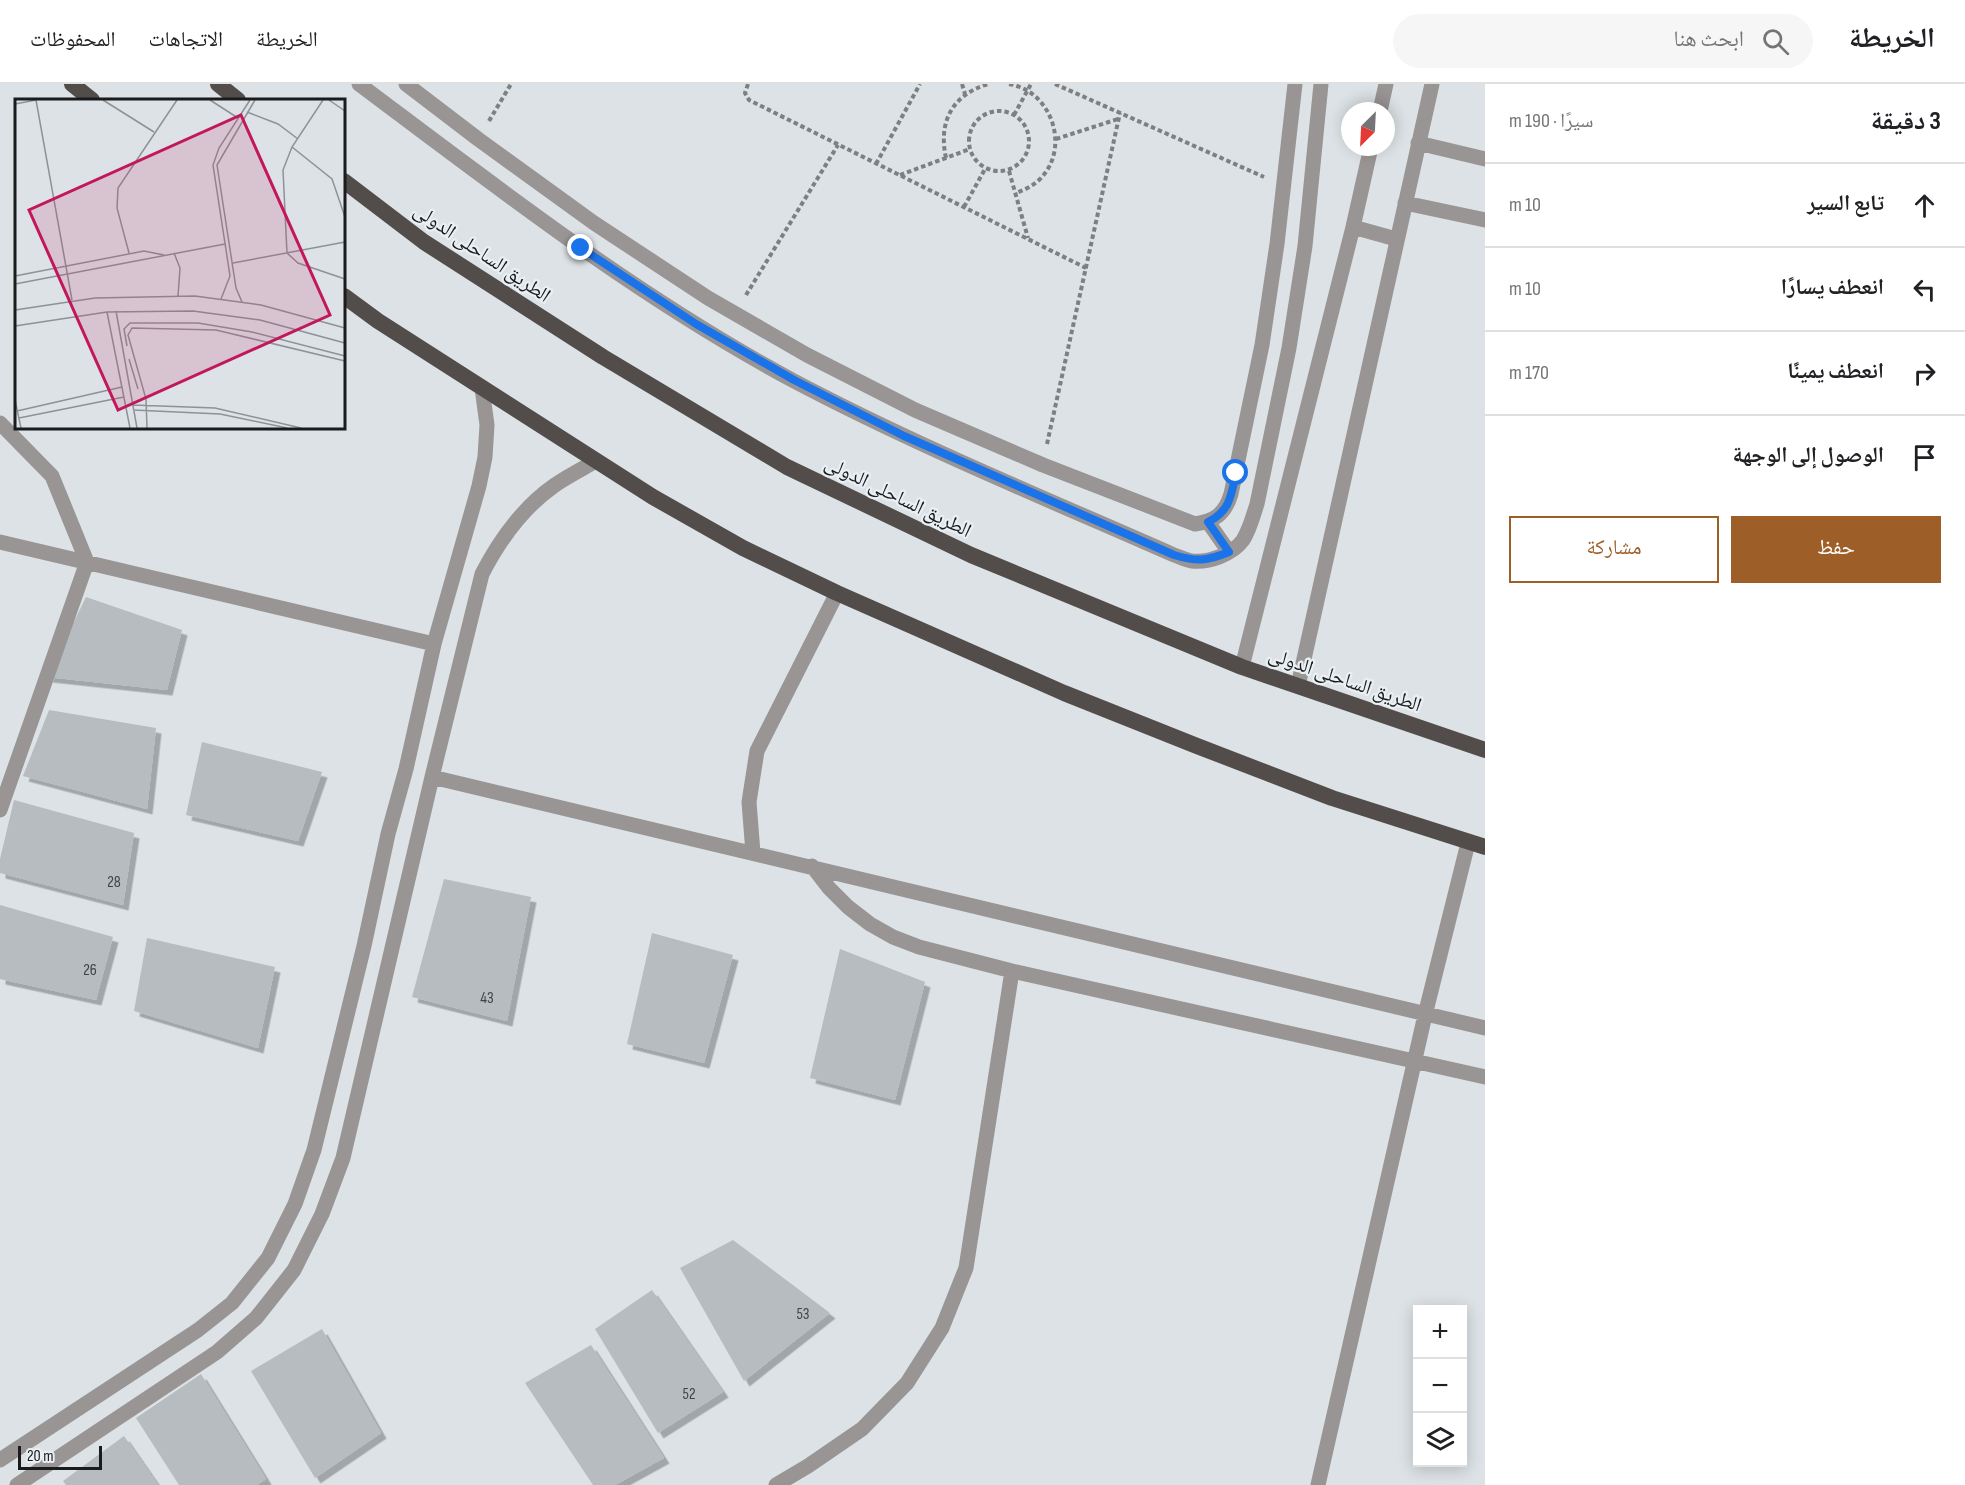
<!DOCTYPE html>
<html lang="ar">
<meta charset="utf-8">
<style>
body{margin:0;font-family:"Sofia Sans Condensed","Noto Naskh Arabic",sans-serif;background:#f6f6f6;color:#202124;direction:rtl}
.controls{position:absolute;right:18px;bottom:18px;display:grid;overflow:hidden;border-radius:0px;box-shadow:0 3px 15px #0003}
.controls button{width:54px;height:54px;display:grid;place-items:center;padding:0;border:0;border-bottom:2px solid #e0e0e0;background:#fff;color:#202124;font:30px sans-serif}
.compass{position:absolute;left:1341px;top:18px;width:54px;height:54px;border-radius:50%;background:#fff;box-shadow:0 3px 15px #0003;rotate:204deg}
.scale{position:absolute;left:18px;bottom:15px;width:84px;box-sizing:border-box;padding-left:6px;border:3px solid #191b1c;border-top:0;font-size:16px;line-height:21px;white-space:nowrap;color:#191b1c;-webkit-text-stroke:4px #e9eff3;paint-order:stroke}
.stop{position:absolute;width:18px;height:18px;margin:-14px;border:4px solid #1a73e8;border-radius:50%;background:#fff}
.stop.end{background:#1a73e8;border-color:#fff;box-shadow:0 2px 6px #0008}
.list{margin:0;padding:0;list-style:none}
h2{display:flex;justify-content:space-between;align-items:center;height:78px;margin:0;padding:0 24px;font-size:26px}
h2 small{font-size:20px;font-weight:400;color:#757577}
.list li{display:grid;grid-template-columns:39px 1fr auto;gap:18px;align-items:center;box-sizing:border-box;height:84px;padding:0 24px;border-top:2px solid #e0e0e0}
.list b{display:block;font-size:22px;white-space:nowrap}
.list em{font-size:20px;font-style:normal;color:#757577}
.actions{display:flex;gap:12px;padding:18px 24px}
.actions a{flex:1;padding:14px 0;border:2px solid #9e5e27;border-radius:0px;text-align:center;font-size:21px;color:#9e5e27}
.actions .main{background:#9e5e27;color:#fff}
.icon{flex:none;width:33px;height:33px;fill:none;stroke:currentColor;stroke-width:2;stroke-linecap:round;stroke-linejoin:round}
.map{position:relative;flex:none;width:1485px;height:1401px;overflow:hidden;direction:ltr}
header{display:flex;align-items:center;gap:36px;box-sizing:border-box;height:84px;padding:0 30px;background:#fff;border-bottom:2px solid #e0e0e0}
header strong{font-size:28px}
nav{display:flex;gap:33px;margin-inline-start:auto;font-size:21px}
.search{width:420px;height:54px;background:#f6f6f6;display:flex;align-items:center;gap:15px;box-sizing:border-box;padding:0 21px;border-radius:33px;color:#757577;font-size:22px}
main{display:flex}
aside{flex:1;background:#fff}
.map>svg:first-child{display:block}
.building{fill:#b6bcbf;filter:url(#shadow)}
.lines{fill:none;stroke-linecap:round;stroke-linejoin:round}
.path{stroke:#7c8082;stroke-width:4;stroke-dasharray:4.5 3;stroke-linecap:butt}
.minor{stroke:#989594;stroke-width:15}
.trunk{stroke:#524d4a;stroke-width:16}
.route{stroke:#1a73e8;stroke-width:8}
.labels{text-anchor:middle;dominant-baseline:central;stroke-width:4.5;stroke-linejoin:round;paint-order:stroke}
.number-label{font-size:16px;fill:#404345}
.street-label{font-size:20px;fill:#191b1c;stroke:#e9eff3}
.inset-road{fill:none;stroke:#8e9295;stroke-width:1.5}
.view{fill:#c2185b;fill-opacity:0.15;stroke:#c2185b;stroke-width:3}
.inset-edge{fill:none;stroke:#191b1c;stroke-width:3}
</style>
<header>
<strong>الخريطة</strong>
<div class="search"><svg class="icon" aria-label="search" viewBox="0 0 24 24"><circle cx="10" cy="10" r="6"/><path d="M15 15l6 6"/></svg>ابحث هنا</div>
<nav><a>الخريطة</a><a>الاتجاهات</a><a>المحفوظات</a></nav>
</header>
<main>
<aside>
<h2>3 دقيقة<small>سيرًا · 190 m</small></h2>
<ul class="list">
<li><svg class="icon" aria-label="ahead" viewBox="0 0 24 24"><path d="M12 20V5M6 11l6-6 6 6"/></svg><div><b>تابع السير</b></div><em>10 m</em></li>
<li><svg class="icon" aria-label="left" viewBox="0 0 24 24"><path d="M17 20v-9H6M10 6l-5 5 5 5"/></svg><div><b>انعطف يسارًا</b></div><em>10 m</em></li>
<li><svg class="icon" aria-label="right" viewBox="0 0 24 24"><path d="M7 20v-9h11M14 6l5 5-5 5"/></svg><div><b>انعطف يمينًا</b></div><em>170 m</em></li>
<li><svg class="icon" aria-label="arrive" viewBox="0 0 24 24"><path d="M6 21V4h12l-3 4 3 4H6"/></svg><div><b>الوصول إلى الوجهة</b></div></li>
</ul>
<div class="actions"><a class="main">حفظ</a><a>مشاركة</a></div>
</aside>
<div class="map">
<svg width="1485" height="1401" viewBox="0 0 1485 1401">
<defs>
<filter id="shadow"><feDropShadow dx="5.5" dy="5.5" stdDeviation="0" flood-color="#0004"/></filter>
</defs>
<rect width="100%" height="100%" fill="#dce2e5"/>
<path class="building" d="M 86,513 L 182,546 L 167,606 L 47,593 Z
M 49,626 L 156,644 L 147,725 L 23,692 Z
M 202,658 L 322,688 L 298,757 L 186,731 Z
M 14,716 L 134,749 L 123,821 L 0,789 L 0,775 Z
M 444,795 L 531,813 L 507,937 L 412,913 Z
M 0,821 L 113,853 L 96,916 L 0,895 Z
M 652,849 L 733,871 L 704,979 L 627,960 Z
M 147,854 L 275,883 L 258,964 L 134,927 Z
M 840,865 L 925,898 L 895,1016 L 810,994 Z
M 733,1156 L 830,1229 L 744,1297 L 680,1184 Z
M 652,1206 L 723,1308 L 658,1349 L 595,1245 Z
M 322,1245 L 381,1349 L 315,1394 L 251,1287 Z
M 591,1261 L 664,1374 L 615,1401 L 593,1401 L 525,1299 Z
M 201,1290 L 266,1395 L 257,1401 L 179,1401 L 136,1334 Z
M 124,1352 L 158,1401 L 66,1401 L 63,1397 Z"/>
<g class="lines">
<path class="path" d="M 748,0 L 745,9 L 749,16 L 1086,184
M 962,0 L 965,10
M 1009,0 C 1052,7 1071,64 1040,95 C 1033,102 1024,106 1016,109
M 1055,0 L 1264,93
M969 57a30 30 0 1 1 60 0a30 30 0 1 1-60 0Z
M 1014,31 L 1031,0
M 489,37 L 511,0
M 1056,55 L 1118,35
M 946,74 C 938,38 952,11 988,0
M 876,80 L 920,0
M 1009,87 L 1028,154
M 900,91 L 970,65
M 964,123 L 985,85
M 746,211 L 838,61
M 1047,360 L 1120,29"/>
<path class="minor" d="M 359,0 C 499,105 639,214 794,297 C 917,362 1047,415 1174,471 C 1180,473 1186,476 1192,477 C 1209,479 1233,470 1243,456 C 1250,445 1253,432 1257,420 L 1289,264 L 1305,162 L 1321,0
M 406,0 L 478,55 L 594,139 L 708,214 L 807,271 L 915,326 L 1043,381 L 1195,440 C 1215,437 1225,430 1231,410 L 1262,261 L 1277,160 L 1295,0
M 1380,27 L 1386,0
M 1418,59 L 1485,75
M 1405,119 L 1485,136
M 1353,143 L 1396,155
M 0,339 L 52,392 L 87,478 L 0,726
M 1208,438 L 1229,468
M 0,458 L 434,560
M 1242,583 L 1353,143 L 1371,63
M 1298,602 L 1432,0
M 432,693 L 1485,944
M 753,769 L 749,718 L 757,667 L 837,509
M 812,782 L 829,804 L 848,823 L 870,840 L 893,853 L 919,863 L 1012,887 L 1485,993
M 0,1376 L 198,1246 L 232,1219 L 268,1174 L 295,1120 L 314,1066 L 364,862 L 388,750 L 406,685 L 434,560 L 479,402 L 485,373 L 487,341 L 482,304
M 17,1401 L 217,1268 L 256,1234 L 294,1186 L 322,1130 L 343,1074 L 432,693 L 482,490 C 500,455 522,424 555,401 C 568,392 582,385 596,377
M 776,1401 L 808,1382 L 862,1345 L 907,1299 L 942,1244 L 966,1184 L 1012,887
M 1318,1401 L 1425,931 L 1468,759"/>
<path class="trunk" d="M 72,0 L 92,16
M 218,0 L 238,16
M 344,97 L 424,158 L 603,273 L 787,383 L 971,471 L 1242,583 L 1485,666
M 344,212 L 378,237 L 653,413 L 743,464 L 837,509 L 1064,609 L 1197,662 L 1332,714 L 1485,763"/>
</g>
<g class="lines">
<path class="route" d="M 581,164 L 696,240 L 794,296 L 904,352 L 1174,471 C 1197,478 1207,477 1229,468 L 1208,438 C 1230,427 1231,412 1236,389"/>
</g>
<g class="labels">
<g class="number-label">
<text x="114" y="798">28</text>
<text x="90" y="886">26</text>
<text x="487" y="914">43</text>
<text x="803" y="1230">53</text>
<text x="689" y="1310">52</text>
</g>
<g class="street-label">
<text transform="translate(482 169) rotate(34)">الطريق الساحلى الدولى</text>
<text transform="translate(898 413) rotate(26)">الطريق الساحلى الدولى</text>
<text transform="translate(1345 596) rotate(19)">الطريق الساحلى الدولى</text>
</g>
</g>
<g transform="translate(15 15)">
<rect width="330" height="330" fill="#dce2e5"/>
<path class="inset-road" d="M 21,1 L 57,201M 88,1 L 139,33M 195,1 L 223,19M 308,1 L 277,48 L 268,71 L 272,154 L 283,164 L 330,180M 314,1 L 330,12M 0,5 L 21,1M 232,13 L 263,25 L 283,40M 277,48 L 317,80 L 330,118M 114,154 L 102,109 L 103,89 L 162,1M 159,154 L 165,169 L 163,197M 218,164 L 330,143M 0,177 L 129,152 L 149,156M 0,185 L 210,145M 206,200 L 215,177 L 198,66 L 204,49 L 235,1M 227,203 L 221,189 L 202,66 L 240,1M 0,211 L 80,199 L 180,197 L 246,206 L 330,229M 101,212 L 122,329M 92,213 L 115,329M 0,227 L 92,213 L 178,212 L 245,221 L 330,244M 112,247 L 109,230 L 115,224 L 183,224 L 237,233 L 330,257M 114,260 L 123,290M 0,301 L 6,329M 118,306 L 200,309 L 286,329M 118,311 L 205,315 L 272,329M 2,312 L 107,288M 4,319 L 109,298M 132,329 L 131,300 L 113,236 L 117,229 L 201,231 L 330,262"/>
<path class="view" d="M 226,16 L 315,216 L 103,311 L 14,111 Z"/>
<rect width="330" height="330" class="inset-edge"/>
</g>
</svg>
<div class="controls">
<button>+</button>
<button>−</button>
<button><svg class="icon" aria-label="layers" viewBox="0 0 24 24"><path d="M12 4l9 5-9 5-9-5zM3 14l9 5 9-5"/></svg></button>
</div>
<svg class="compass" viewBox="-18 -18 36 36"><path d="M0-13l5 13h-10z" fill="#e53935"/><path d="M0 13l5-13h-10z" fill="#757577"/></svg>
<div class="scale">20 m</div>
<div class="stop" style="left:1236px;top:389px"></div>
<div class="stop end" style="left:581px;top:164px"></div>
</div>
</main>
